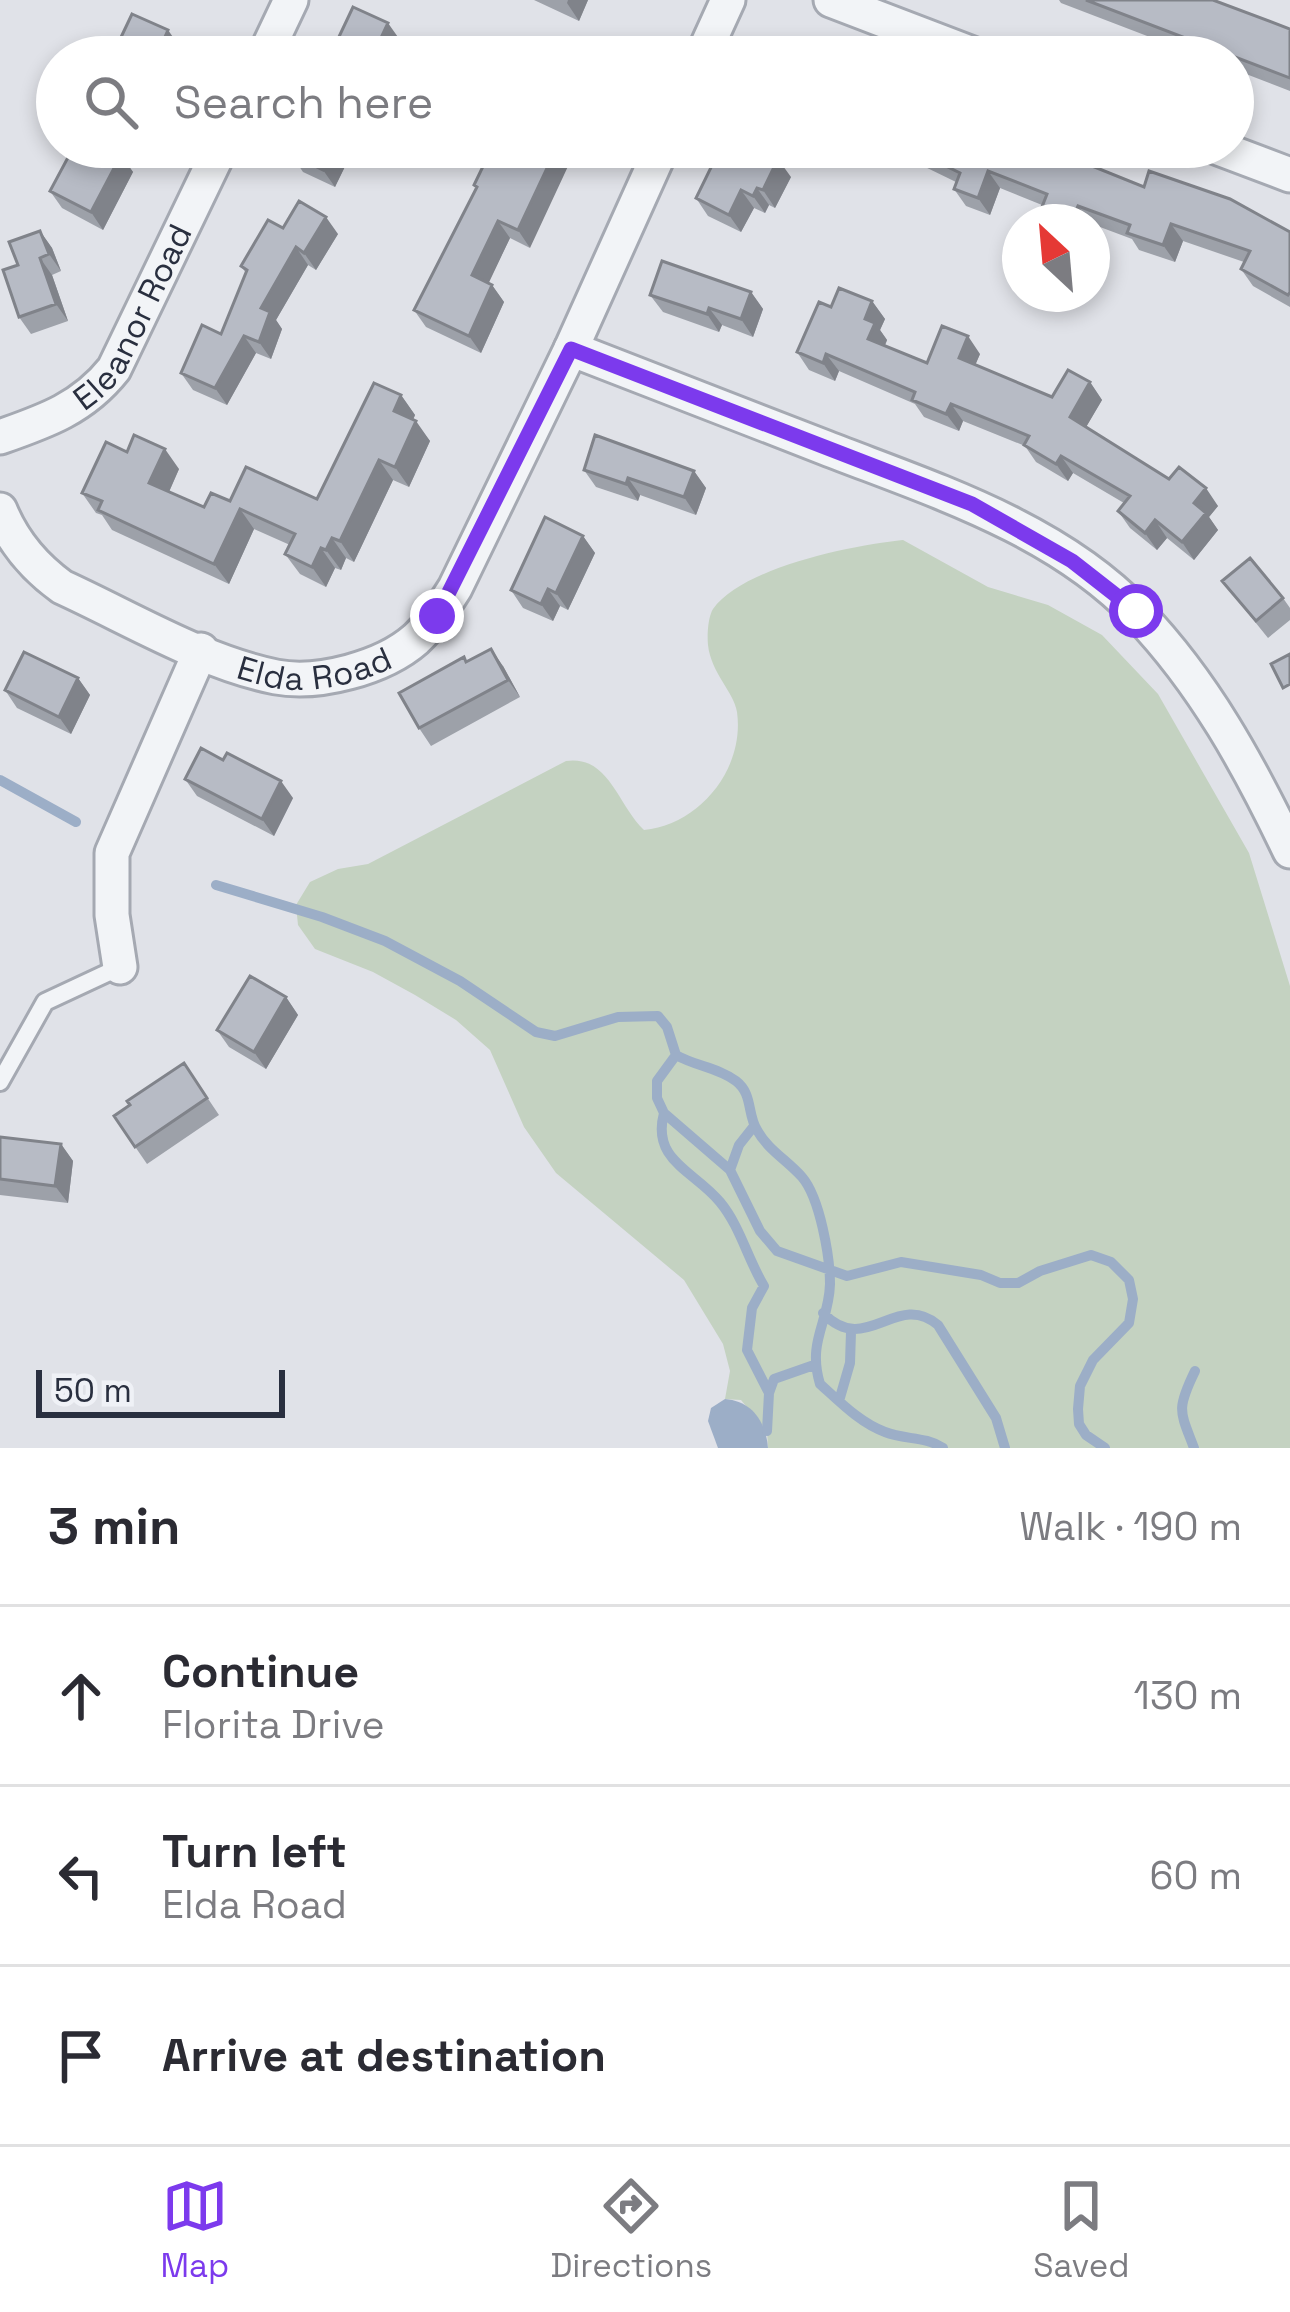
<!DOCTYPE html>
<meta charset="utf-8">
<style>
body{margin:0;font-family:"Space Grotesk",sans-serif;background:#f2f2f3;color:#2b2b33}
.compass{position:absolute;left:1002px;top:204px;width:108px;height:108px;border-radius:50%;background:#fff;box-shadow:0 6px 18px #0003;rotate:334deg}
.scale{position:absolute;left:36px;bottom:30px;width:249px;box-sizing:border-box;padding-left:12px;border:6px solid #292f3f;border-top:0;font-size:33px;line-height:42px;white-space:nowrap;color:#292f3f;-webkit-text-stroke:9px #eff1f6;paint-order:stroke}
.stop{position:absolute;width:36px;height:36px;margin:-27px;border:9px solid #7c3aed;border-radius:50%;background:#fff}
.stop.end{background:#7c3aed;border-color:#fff;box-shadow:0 3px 12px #0008}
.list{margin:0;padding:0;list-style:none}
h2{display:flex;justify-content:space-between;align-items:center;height:156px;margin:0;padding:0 48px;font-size:51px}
h2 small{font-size:39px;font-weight:400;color:#7c7c81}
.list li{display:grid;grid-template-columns:78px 1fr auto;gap:36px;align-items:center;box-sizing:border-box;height:180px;padding:0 48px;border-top:3px solid #e1e1e2}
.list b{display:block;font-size:45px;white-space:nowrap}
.list p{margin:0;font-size:39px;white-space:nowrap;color:#7c7c81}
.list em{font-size:39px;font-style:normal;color:#7c7c81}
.icon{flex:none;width:66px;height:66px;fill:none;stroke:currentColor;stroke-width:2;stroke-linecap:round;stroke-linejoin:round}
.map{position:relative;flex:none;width:1290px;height:1448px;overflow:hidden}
.search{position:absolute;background:#fff;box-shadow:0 6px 18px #0003;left:36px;right:36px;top:36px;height:132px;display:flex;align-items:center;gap:30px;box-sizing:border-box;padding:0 42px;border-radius:66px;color:#7c7c81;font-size:45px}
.sheet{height:696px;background:#fff}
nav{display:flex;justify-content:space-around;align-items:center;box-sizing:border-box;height:168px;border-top:3px solid #e1e1e2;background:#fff;font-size:33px;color:#7c7c81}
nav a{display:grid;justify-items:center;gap:6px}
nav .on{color:#7c3aed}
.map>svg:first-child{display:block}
.green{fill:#c4d2c1}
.water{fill:#9caec7}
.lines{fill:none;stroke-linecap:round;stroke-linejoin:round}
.stream{stroke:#9caec7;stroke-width:10}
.service-casing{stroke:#a5a9b2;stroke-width:22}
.minor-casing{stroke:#a5a9b2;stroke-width:39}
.service{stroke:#f2f4f7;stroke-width:16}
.minor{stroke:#f2f4f7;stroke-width:33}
.wall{fill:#9da1a9}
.shaded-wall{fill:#80838a}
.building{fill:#b7bbc5;stroke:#80838a;stroke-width:3}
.route{stroke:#7c3aed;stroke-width:15}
.labels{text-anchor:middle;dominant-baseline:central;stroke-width:9;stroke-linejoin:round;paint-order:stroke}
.street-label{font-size:33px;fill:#292f3f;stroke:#eff1f6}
</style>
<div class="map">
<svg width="1290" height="1448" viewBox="0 0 1290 1448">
<rect width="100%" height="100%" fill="#e0e2e8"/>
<path class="green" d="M 903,540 L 988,587 L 1048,605 L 1102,635 L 1158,694 L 1249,853 L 1290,986 L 1290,1448 L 768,1448 L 767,1431 L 741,1400 L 725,1399 L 730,1371 L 723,1344 L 684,1280 L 556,1173 L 524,1127 L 490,1050 L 456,1020 L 415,995 L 373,972 L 315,949 L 298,925 L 296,905 L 310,882 L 338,869 L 368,864 L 566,761 C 609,755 617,804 644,830 C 699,825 745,769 737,712 C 734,692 711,673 708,645 C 707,635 708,617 713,609 C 743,567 854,545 903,540 Z"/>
<path class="water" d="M 725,1399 C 752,1401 766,1422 768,1448 L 718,1448 L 708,1421 L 711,1408 Z"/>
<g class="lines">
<path class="stream" d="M 0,780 L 76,822
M 216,885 L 322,917 L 385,941 L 460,981 L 536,1032 L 555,1036 L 618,1017 L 658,1016 L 667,1027 L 676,1055 C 695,1066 719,1068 736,1081 C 753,1094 747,1114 757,1130 C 768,1150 787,1160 802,1177 C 820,1198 830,1257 830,1284 C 829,1323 807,1341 820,1384 C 839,1401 860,1423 885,1432 C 905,1440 925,1436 943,1448
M 676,1055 L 657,1081 L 657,1098 L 664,1113 L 730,1170 L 760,1231 L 777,1251 L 847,1276 L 901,1262 L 981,1275 L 1000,1283 L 1018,1283 L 1040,1271 L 1091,1255 L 1111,1262 L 1129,1280 L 1133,1299 L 1129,1323 L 1093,1360 L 1080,1386 L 1078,1409 L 1079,1424 L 1086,1435 L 1105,1448
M 664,1113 C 651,1161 695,1171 720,1202 C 740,1226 748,1260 764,1286 L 752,1308 L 747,1350 L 769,1393
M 730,1170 L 739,1145 L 754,1126
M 823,1313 C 866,1358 896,1290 938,1325 L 996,1418 L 1005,1448
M 839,1401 L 850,1363 L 851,1332
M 767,1431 L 769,1393 L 774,1379 L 814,1365
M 1194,1448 C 1180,1411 1176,1410 1195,1371"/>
<g class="service-casing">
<path id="service" d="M 0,1082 L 45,1002 L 120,967"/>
</g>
<g class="minor-casing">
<g id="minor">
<path d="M 831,0 L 980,57"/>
<path d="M 264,57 L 291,0"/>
<path d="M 702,57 L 728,0"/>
<path d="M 1216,147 L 1290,175"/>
<path d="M 571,349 C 656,382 741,415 826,448 C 934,490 1056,528 1138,614 C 1204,683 1249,765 1290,851"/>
<path id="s1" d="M 0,437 C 46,421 83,408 114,369 L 221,147"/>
<path id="s2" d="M 0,510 C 13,542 33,566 62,587 C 130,618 202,662 276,677 C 318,685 383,668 416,639 C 432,624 443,607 455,588 L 571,349 L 662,147"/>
<path d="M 120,967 L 112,915 L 112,853 L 201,650"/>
</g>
</g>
<use href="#service" class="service"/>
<use href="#minor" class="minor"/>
</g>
<path class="wall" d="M 534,0 L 588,0 L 579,21 Z
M 1059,0 L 1213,0 L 1290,29 L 1290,91 L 1233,69 L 1233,57 L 1202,57 L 1061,3 Z
M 64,147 L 120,154 L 133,172 L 103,230 L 62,208 L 50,191 L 69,155 Z
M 294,147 L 368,147 L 365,153 L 354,148 L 335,187 L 303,172 L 291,154 Z
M 907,147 L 1144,187 L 1290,232 L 1290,307 L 1253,286 L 1241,269 L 1244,262 L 1183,241 L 1175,262 L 1139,250 L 1132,239 L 1092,224 L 1092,222 L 1047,222 L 1040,212 L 1042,205 L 1000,188 L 990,215 L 966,206 L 954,189 L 956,182 L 919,164 Z
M 488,156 L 530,248 L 510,238 L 488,283 L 492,285 L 504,302 L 481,353 L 426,327 L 414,310 L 476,189 L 474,185 Z
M 791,177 L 775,208 L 769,205 L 765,213 L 754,208 L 741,232 L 708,216 L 696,198 Z
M 283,228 L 338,234 L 316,270 L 308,265 L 276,320 L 282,329 L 271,359 L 256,353 L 227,405 L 193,390 L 181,373 L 221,334 L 246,273 L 241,266 Z
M 40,231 L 52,248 L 61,271 L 52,275 L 68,321 L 31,334 L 19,317 L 18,265 Z
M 751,292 L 763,309 L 753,337 L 722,325 L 719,332 L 663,312 L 650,295 Z
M 872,301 L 885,319 L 880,330 L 887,340 L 885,346 L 927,363 L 980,354 L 975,365 L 1052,397 L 1090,382 L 1102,400 L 1086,427 L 1169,479 L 1218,506 L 1209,517 L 1218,530 L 1194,560 L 1167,538 L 1157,550 L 1130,528 L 1118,511 L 1124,503 L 1073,473 L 1068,481 L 1036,462 L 1025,446 L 963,421 L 959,431 L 924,417 L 915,404 L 839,371 L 835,381 L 809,370 L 797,352 L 831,307 Z
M 401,395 L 415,415 L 413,420 L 430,441 L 409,487 L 393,480 L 354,562 L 346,558 L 341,570 L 335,568 L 326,587 L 300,574 L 285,554 L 290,545 L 254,529 L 229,584 L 112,530 L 102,515 L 96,513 L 82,493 L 127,452 L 179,469 L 169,492 L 204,507 L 230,501 L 317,499 Z
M 584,470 L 694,471 L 706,488 L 696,515 L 640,495 L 638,501 L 596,487 Z
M 583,536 L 595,553 L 568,610 L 560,606 L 553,621 L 523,608 L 511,590 Z
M 1222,581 L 1283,598 L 1290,608 L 1290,620 L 1268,638 Z
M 467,662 L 503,666 L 520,697 L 431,746 L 419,728 Z
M 78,678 L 90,695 L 71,734 L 17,708 L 5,690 Z
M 185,779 L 293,798 L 274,836 L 197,796 Z
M 286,997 L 298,1015 L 266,1069 L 229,1047 L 217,1030 Z
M 184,1063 L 219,1115 L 147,1164 L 114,1116 L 130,1105 Z
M 0,1137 L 61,1144 L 73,1161 L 68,1203 L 0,1195 Z"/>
<path class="shaded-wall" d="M 568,0 L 588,0 L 579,21 L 567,3 Z
M 388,23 L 400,40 L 392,57 L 372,57 Z
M 168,30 L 180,47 L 176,57 L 156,57 Z
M 104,147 L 123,147 L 115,163 Z
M 334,147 L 354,148 L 335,187 L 323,170 Z
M 557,147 L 577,147 L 530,248 L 518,230 Z
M 121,155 L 133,172 L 103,230 L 91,212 Z
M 778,159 L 791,177 L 775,208 L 763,190 Z
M 988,171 L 1000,188 L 990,215 L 978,198 Z
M 757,188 L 769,205 L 765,213 L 753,196 Z
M 741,190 L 754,208 L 741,232 L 729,215 Z
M 1078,206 L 1089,222 L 1071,222 Z
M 326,217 L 338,234 L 316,270 L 304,253 Z
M 498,221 L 510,238 L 484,293 L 472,275 Z
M 1171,224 L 1183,241 L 1175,262 L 1163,245 Z
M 40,231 L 52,248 L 61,271 L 49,254 Z
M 296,247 L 308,265 L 276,320 L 282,329 L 271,359 L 259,342 L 261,308 Z
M 40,258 L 52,275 L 68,321 L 56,304 Z
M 492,285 L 504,302 L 481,353 L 469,336 Z
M 751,292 L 763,309 L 753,337 L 741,319 Z
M 872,301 L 885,319 L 880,330 L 887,340 L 880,356 L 868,339 L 865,319 Z
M 709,308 L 722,325 L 719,332 L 707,314 Z
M 244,336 L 256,353 L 227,405 L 215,388 Z
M 968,336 L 980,354 L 971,375 L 959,358 Z
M 826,354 L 839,371 L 835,381 L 823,363 Z
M 1090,382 L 1102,400 L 1082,434 L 1070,417 Z
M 401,395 L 415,415 L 408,431 L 394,411 Z
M 951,404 L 963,421 L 959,431 L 946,414 Z
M 416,421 L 430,441 L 409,487 L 395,467 Z
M 165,449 L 179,469 L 164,503 L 149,483 Z
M 1061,456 L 1073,473 L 1068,481 L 1056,464 Z
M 379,460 L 393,480 L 354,562 L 340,541 Z
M 694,471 L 706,488 L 696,515 L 684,497 Z
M 628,478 L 640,495 L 638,501 L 626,484 Z
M 1206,488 L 1218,506 L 1209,517 L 1218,530 L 1194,560 L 1182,542 L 1194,503 Z
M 240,509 L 254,529 L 229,584 L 214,564 Z
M 1155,520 L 1167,538 L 1157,550 L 1145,533 Z
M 583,536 L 595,553 L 568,610 L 556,593 Z
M 332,538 L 346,558 L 341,570 L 326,550 Z
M 321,548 L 335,568 L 326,587 L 312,567 Z
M 548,589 L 560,606 L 553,621 L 541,604 Z
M 491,649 L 503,666 L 520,697 L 508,680 Z
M 78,678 L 90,695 L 71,734 L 59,717 Z
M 281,781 L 293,798 L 274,836 L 262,819 Z
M 286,997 L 298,1015 L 266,1069 L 254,1052 Z
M 61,1144 L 73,1161 L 68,1203 L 55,1186 Z"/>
<path class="building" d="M 1086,0 L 1213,0 L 1290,29 L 1290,78 Z
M 353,7 L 388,23 L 372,57 L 344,57 L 348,49 L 336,43 Z
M 132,14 L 168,30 L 156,57 L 126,57 L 114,52 Z
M 771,48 L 792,57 L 767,57 Z
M 65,147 L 106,147 L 121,155 L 91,212 L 50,191 L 72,150 Z
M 294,147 L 334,147 L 323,170 L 291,154 Z
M 513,147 L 557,147 L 518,230 L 498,221 L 472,275 L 492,285 L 469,336 L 414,310 L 477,187 L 474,185 L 488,156 L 505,164 Z
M 721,147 L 754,147 L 778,159 L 763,190 L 757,188 L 753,196 L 741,190 L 729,215 L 696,198 Z
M 907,147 L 1045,147 L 1144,187 L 1149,171 L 1230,199 L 1290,232 L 1290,292 L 1288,295 L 1241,269 L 1250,251 L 1171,224 L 1163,245 L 1127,233 L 1130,225 L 1078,206 L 1071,222 L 1066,222 L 1040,212 L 1047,194 L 988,171 L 978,198 L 954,189 L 960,173 Z
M 299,201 L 326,217 L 304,253 L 296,247 L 261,308 L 270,312 L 259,342 L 244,336 L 215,388 L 181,373 L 202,325 L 221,334 L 247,270 L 241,266 L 268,220 L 283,228 Z
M 40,231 L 49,254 L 40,258 L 56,304 L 19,317 L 3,270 L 18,265 L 9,242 Z
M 662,261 L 751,292 L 741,319 L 709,308 L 707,314 L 650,295 Z
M 839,288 L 872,301 L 865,319 L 875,323 L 868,339 L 927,363 L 942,326 L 968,336 L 959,358 L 1052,397 L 1068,370 L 1090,382 L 1070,417 L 1169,479 L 1179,467 L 1206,488 L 1194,503 L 1206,513 L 1182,542 L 1155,520 L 1145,533 L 1118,511 L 1130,496 L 1061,456 L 1056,464 L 1024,445 L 1029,436 L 951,404 L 946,414 L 912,400 L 915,392 L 826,354 L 823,363 L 797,352 L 819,302 L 831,307 Z
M 374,383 L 401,395 L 394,411 L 416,421 L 395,467 L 379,460 L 340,541 L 332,538 L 326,550 L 321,548 L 312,567 L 285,554 L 295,534 L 240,509 L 214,564 L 98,510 L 102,501 L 82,493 L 106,442 L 127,452 L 134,435 L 165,449 L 149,483 L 204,507 L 211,493 L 230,501 L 246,467 L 317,499 Z
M 595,435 L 694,471 L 684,497 L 628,478 L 626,484 L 584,470 Z
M 545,517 L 583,536 L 556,593 L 548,589 L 541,604 L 511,590 Z
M 1250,558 L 1283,598 L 1256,621 L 1222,581 Z
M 491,649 L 508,680 L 419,728 L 399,693 L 464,657 L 466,662 Z
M 24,652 L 78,678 L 59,717 L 5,690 Z
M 1290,654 L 1290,684 L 1283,688 L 1271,664 Z
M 201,748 L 223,760 L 227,753 L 281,781 L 262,819 L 185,779 Z
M 250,976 L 286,997 L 254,1052 L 217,1030 Z
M 184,1063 L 207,1098 L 135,1147 L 114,1116 L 130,1105 L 127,1101 Z
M 0,1137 L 61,1144 L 55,1186 L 0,1179 Z"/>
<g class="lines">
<path class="route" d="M 437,616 L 571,349 L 972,504 L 1072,561 L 1136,611"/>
</g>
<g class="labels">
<g class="street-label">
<text stroke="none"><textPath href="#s1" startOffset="189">Eleanor Road</textPath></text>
<text stroke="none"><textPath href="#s2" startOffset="372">Elda Road</textPath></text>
</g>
</g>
</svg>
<svg class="compass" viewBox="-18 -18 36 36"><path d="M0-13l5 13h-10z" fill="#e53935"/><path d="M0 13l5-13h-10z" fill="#7c7c81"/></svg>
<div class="scale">50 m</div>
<div class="stop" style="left:1136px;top:611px"></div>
<div class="stop end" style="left:437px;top:616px"></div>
<div class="search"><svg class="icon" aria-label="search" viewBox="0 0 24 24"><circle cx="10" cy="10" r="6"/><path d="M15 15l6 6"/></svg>Search here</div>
</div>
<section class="sheet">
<h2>3 min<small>Walk · 190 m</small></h2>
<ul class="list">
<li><svg class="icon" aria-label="ahead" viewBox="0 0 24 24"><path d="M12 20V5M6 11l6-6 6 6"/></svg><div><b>Continue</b><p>Florita Drive</p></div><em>130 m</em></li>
<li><svg class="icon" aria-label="left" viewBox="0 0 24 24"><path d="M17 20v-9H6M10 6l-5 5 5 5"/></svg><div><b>Turn left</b><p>Elda Road</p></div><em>60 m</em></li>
<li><svg class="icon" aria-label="arrive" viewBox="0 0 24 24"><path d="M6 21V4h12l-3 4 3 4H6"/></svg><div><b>Arrive at destination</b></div></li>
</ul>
</section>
<nav>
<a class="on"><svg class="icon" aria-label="map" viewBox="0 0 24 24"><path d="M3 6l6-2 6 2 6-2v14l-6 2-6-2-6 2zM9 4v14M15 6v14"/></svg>Map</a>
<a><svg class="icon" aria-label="directions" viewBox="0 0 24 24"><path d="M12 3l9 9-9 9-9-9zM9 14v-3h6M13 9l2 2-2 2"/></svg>Directions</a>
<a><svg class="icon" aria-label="saved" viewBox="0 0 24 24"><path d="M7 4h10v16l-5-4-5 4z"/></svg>Saved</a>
</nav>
